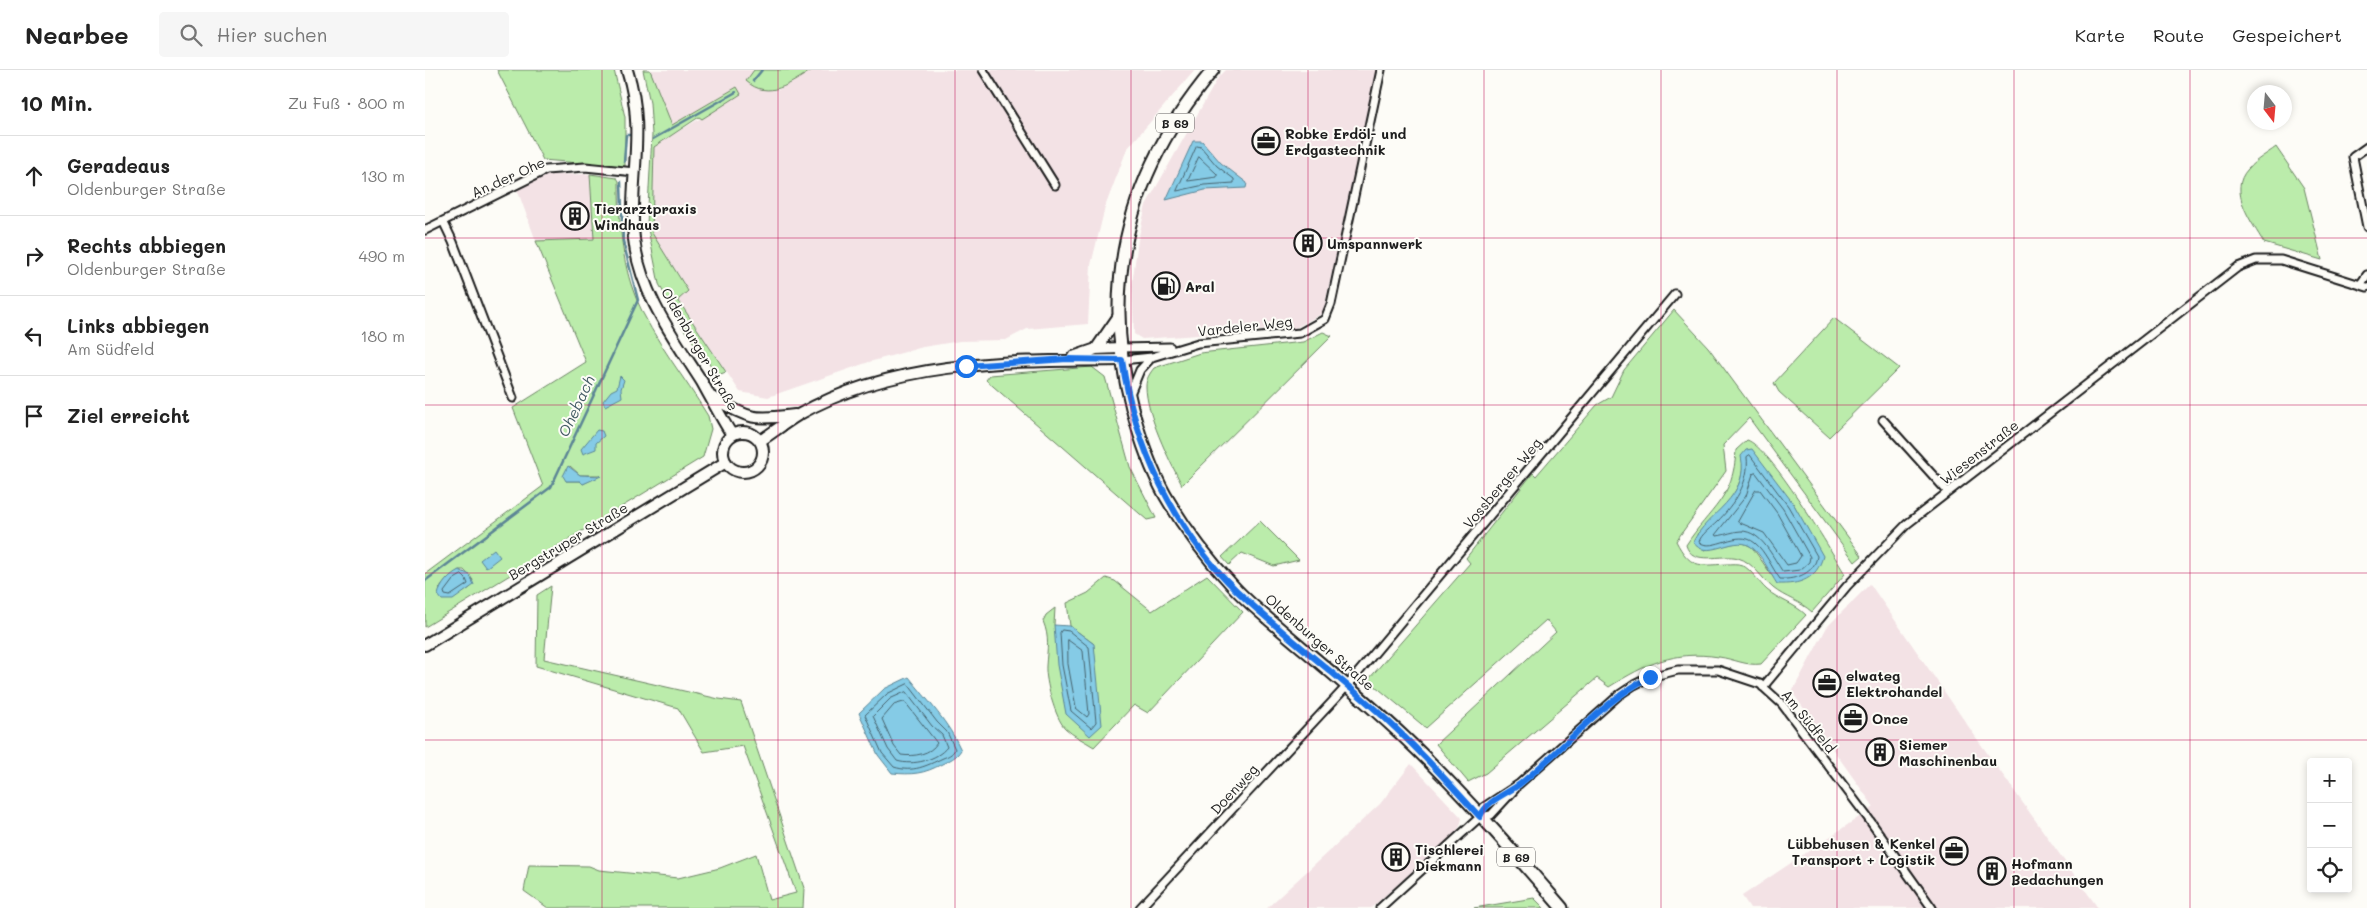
<!DOCTYPE html>
<html lang="de">
<meta charset="utf-8">
<style>
body{margin:0;font-family:Mali,sans-serif;background:#f6f6f6;color:#222}
.controls{position:absolute;right:15px;bottom:15px;display:grid;overflow:hidden;border-radius:5px;box-shadow:0 2px 8px #0003}
.controls button{width:45px;height:45px;display:grid;place-items:center;padding:0;border:0;border-bottom:1px solid #e0e0e0;background:#fff;color:#222;font:25px sans-serif}
.compass{position:absolute;left:1822px;top:15px;width:45px;height:45px;border-radius:50%;background:#fff;box-shadow:0 2px 8px #0003;rotate:164deg}
.stop{position:absolute;width:15px;height:15px;margin:-11px;border:4px solid #1a73e8;border-radius:50%;background:#fff}
.stop.end{background:#1a73e8;border-color:#fff;box-shadow:0 1px 5px #0008}
.list{margin:0;padding:0;list-style:none}
h2{display:flex;justify-content:space-between;align-items:center;height:65px;margin:0;padding:0 20px;font-size:21px}
h2 small{font-size:16px;font-weight:400;color:#767676}
.list li{display:grid;grid-template-columns:32px 1fr auto;gap:15px;align-items:center;box-sizing:border-box;height:80px;padding:0 20px;border-top:1px solid #e0e0e0}
.list b{display:block;font-size:19px;white-space:nowrap}
.list p{margin:0;font-size:16px;white-space:nowrap;color:#767676}
.list em{font-size:16px;font-style:normal;color:#767676}
.icon{flex:none;width:28px;height:28px;fill:none;stroke:currentColor;stroke-width:2;stroke-linecap:round;stroke-linejoin:round}
.map{position:relative;flex:none;width:1942px;height:838px;overflow:hidden}
header{display:flex;align-items:center;gap:30px;box-sizing:border-box;height:70px;padding:0 25px;background:#fff;border-bottom:1px solid #e0e0e0}
header strong{font-size:24px}
nav{display:flex;gap:28px;margin-inline-start:auto;font-size:18px}
.search{width:350px;height:45px;background:#f6f6f6;display:flex;align-items:center;gap:12px;box-sizing:border-box;padding:0 18px;border-radius:5px;color:#767676;font-size:19px}
main{display:flex}
aside{flex:1;background:#fff}
.map>svg:first-child{display:block}
.built{fill:#f3e2e5}
.green{fill:#bbecab;stroke:#6c8464;fill-rule:evenodd}
.water{fill:#85cbe6;stroke:#5b8595}
.lines{fill:none;stroke-linecap:round;stroke-linejoin:round}
.shore{stroke:#46626d;stroke-width:1}
.stream{stroke:#5b8595;stroke-width:2.5}
.street-casing{stroke:#1c1c1c;stroke-width:11}
.secondary-casing{stroke:#1c1c1c;stroke-width:14}
.primary-casing{stroke:#1c1c1c;stroke-width:15}
.street{stroke:#fdfcf7;stroke-width:7}
.secondary{stroke:#fdfcf7;stroke-width:10}
.primary{stroke:#fdfcf7;stroke-width:11}
.route{stroke:#1a73e8;stroke-width:6}
.grid{fill:none;stroke:#c2185b;stroke-width:1;stroke-opacity:0.55}
.labels{text-anchor:middle;dominant-baseline:central;stroke-width:4;stroke-linejoin:round;paint-order:stroke}
.shield{fill:#fdfcf7;stroke:#605f5e;stroke-width:1}
.shield-label{font-size:12px;font-weight:bold;fill:#1c1c1c}
.poi-label{font-size:14px;font-weight:bold;fill:#1c1c1c;stroke:#fdfcf7;text-anchor:start}
.street-label{font-size:14px;fill:#1c1c1c;stroke:#fdfcf7}
.water-label{font-size:15px;font-style:italic;fill:#415963;stroke:#fdfcf7}
</style>
<header>
<strong>Nearbee</strong>
<div class="search"><svg class="icon" aria-label="search" viewBox="0 0 24 24"><circle cx="10" cy="10" r="6"/><path d="M15 15l6 6"/></svg>Hier suchen</div>
<nav><a>Karte</a><a>Route</a><a>Gespeichert</a></nav>
</header>
<main>
<aside>
<h2>10 Min.<small>Zu Fuß · 800 m</small></h2>
<ul class="list">
<li><svg class="icon" aria-label="ahead" viewBox="0 0 24 24"><path d="M12 20V5M6 11l6-6 6 6"/></svg><div><b>Geradeaus</b><p>Oldenburger Straße</p></div><em>130 m</em></li>
<li><svg class="icon" aria-label="right" viewBox="0 0 24 24"><path d="M7 20v-9h11M14 6l5 5-5 5"/></svg><div><b>Rechts abbiegen</b><p>Oldenburger Straße</p></div><em>490 m</em></li>
<li><svg class="icon" aria-label="left" viewBox="0 0 24 24"><path d="M17 20v-9H6M10 6l-5 5 5 5"/></svg><div><b>Links abbiegen</b><p>Am Südfeld</p></div><em>180 m</em></li>
<li><svg class="icon" aria-label="arrive" viewBox="0 0 24 24"><path d="M6 21V4h12l-3 4 3 4H6"/></svg><div><b>Ziel erreicht</b></div></li>
</ul>
</aside>
<div class="map">
<svg width="1942" height="838" viewBox="0 0 1942 838">
<rect width="100%" height="100%" fill="#fdfcf7"/>
<filter id="ink" filterUnits="userSpaceOnUse"><feTurbulence type="fractalNoise" baseFrequency=".02" numOctaves="2"/><feDisplacementMap in="SourceGraphic" scale="10" xChannelSelector="R" yChannelSelector="G"/><feConvolveMatrix kernelMatrix="1 2 1 2 8 2 1 2 1" color-interpolation-filters="sRGB"/></filter>
<g filter="url(#ink)">
<path class="built" d="M 225,0 L 329,0 L 322,11 L 353,20 L 387,0 L 770,0 L 702,79 L 680,137 L 666,195 L 663,254 L 602,259 L 581,270 L 535,271 L 498,277 L 444,292 L 343,327 L 315,322 L 253,230 L 263,220 L 227,163 L 229,76 L 316,24 L 311,18 L 247,56 Z
M 801,0 L 952,0 L 898,243 L 870,258 L 717,269 L 709,264 L 707,215 L 713,170 L 721,135 L 793,8 Z
M 165,104 L 169,169 L 111,171 L 92,119 L 122,105 Z
M 1445,514 L 1550,666 L 1673,838 L 1325,838 L 1317,826 L 1449,737 L 1367,622 L 1402,557 Z
M 986,694 L 1037,748 L 1035,756 L 1029,765 L 946,838 L 842,838 L 955,734 Z"/>
<path class="green" d="M 72,0 L 189,0 L 200,47 L 200,97 L 118,90 Z
M 218,0 L 225,0 L 247,55 L 312,17 L 316,24 L 277,49 L 274,47 L 229,77 L 227,163 L 263,221 L 253,230 L 301,302 L 293,305 L 257,257 L 234,214 L 222,154 L 227,65 L 225,33 Z
M 329,0 L 387,0 C 366,13 344,31 321,11 Z
M 1851,77 L 1879,118 L 1897,190 L 1839,173 C 1827,152 1802,121 1823,99 C 1830,90 1842,84 1851,77 Z
M 165,104 L 192,108 L 194,111 C 194,151 196,191 211,228 C 228,269 260,308 283,346 L 286,359 L 278,387 L 0,557 L 0,504 L 118,416 L 88,338 L 161,292 L 111,171 L 169,169 ZM 145,396 L 155,405 L 175,405 L 158,414 L 155,411 L 141,411 ZM 34,500 L 39,500 L 48,510 L 45,518 L 31,526 L 14,519 L 24,507 Z
M 1249,240 L 1283,277 L 1437,486 L 1430,492 L 1324,348 L 1298,375 L 1301,401 L 1251,471 C 1265,498 1273,496 1301,494 C 1307,494 1312,493 1317,495 C 1328,501 1333,512 1342,520 C 1354,530 1370,534 1381,545 L 1336,594 C 1321,596 1309,589 1294,587 C 1249,580 1221,594 1184,617 L 1172,608 L 1061,703 L 1043,712 L 1011,674 L 1131,562 L 1121,550 L 1001,658 L 943,610 L 1045,493 L 1041,488 L 1108,403 L 1111,406 L 1172,335 L 1186,327 L 1199,300 Z
M 1409,248 L 1474,298 L 1404,367 L 1354,322 L 1349,313 Z
M 898,262 L 907,266 L 757,415 C 744,390 721,344 721,316 C 721,309 725,303 729,298 L 775,283 L 878,272 Z
M 667,297 L 680,307 L 705,397 L 731,448 L 722,450 L 561,310 L 565,305 Z
M 1322,370 C 1345,377 1405,479 1420,504 L 1387,542 C 1375,531 1360,528 1348,518 C 1336,508 1328,492 1313,488 C 1298,483 1267,497 1261,475 C 1285,438 1309,429 1311,380 ZM 1317,386 L 1368,433 L 1381,458 L 1353,514 L 1327,477 L 1316,472 L 1279,480 L 1272,464 C 1293,444 1323,419 1317,386 Z
M 835,451 L 874,490 L 849,496 L 817,483 L 804,495 L 797,487 Z
M 782,505 L 818,542 L 723,643 L 709,635 L 669,677 C 660,671 648,666 640,658 C 630,648 620,610 621,596 C 622,579 625,568 618,551 L 621,545 L 630,538 L 629,555 L 669,574 L 645,556 L 642,533 L 663,523 L 681,508 L 690,511 L 727,541 Z
M 126,516 L 119,589 L 294,629 L 316,632 L 379,818 L 378,838 L 123,838 L 99,821 L 104,795 L 164,796 L 174,800 L 253,808 L 295,798 L 331,784 L 344,830 L 371,823 L 318,676 L 279,682 L 253,638 L 111,596 L 112,525 Z
M 1109,828 L 1119,838 L 1049,838 Z"/>
<path class="water" d="M 768,71 L 777,71 L 796,93 L 822,113 L 821,118 L 780,120 L 741,130 Z
M 195,306 L 199,310 L 196,319 L 197,327 L 180,336 L 178,331 L 186,321 L 192,318 Z
M 172,360 L 177,361 L 179,366 L 171,373 L 171,379 L 158,384 L 156,379 Z
M 1327,379 L 1368,433 L 1398,486 C 1392,509 1375,515 1352,514 C 1345,503 1336,483 1325,476 C 1308,465 1281,492 1268,472 C 1282,442 1325,428 1316,386 L 1321,380 Z
M 143,396 L 155,405 L 176,406 L 158,414 L 155,411 L 141,411 L 138,406 Z
M 69,479 L 75,487 L 61,498 L 55,490 Z
M 34,500 L 45,505 L 49,515 L 28,530 L 17,530 L 13,525 C 15,515 25,504 34,500 Z
M 629,555 L 645,556 L 669,574 L 677,655 L 665,666 L 641,644 L 632,595 Z
M 484,607 C 503,631 524,653 536,680 C 531,688 525,690 517,694 C 499,704 487,705 467,703 L 453,685 L 434,643 L 459,619 Z"/>
<g class="lines">
<path class="shore" d="M 772,76 L 776,77 L 792,96 L 809,109 L 809,113 L 779,115 L 752,121 Z
M 774,87 L 792,104 L 792,107 L 763,111 Z
M 1325,385 L 1363,436 L 1392,486 C 1390,503 1371,510 1355,509 C 1347,498 1340,481 1330,473 C 1312,458 1289,483 1274,472 C 1276,464 1286,458 1292,452 C 1309,435 1325,412 1322,387 Z
M 1331,403 L 1358,439 L 1385,487 L 1384,492 L 1375,500 L 1358,502 C 1348,488 1337,461 1316,461 C 1309,461 1300,465 1292,466 L 1290,465 L 1321,426 L 1328,404 Z
M 1331,420 L 1335,420 L 1352,443 L 1376,486 L 1371,493 L 1362,495 L 1339,463 L 1313,452 Z
M 37,505 L 41,509 L 43,514 L 25,526 L 20,525 L 19,522 L 28,510 Z
M 637,560 L 644,561 L 664,577 L 671,652 L 666,658 L 646,641 L 637,595 L 635,563 Z
M 643,570 L 658,581 L 664,644 L 662,647 L 651,638 L 643,594 Z
M 483,614 L 512,652 L 522,662 L 530,679 C 527,685 523,686 518,688 C 501,696 488,703 469,697 L 457,683 L 440,645 L 462,624 Z
M 481,622 L 507,656 L 517,665 L 522,677 C 512,690 488,696 472,691 L 463,679 L 448,646 L 465,629 Z
M 480,632 L 512,673 C 506,684 489,687 476,685 L 469,676 L 457,649 L 469,635 Z"/>
<path class="stream" d="M 328,11 L 337,0
M 228,69 L 311,22
M 199,92 L 201,65 L 204,65
M 0,511 L 126,417 L 213,230 L 198,171 L 196,112"/>
<g class="street-casing">
<path id="street" d="M 558,0 L 630,115
M 1942,77 L 1928,87 L 1942,157
M 18,151 L 28,172 L 88,328
M 0,160 L 121,100 L 160,97 L 210,102
M 1935,215 L 1942,205
M 696,278 L 745,277
M 697,290 L 727,287 L 773,273 L 875,263 L 900,249 L 906,234 L 956,0
M 705,324 L 715,300 L 727,287
M 1458,350 L 1523,422
M 1338,617 L 1422,516 L 1482,454 L 1813,197 L 1831,190 L 1856,190 L 1942,217
M 1055,747 L 1066,745 L 1090,719
M 715,838 L 922,616 L 1250,224
M 955,838 L 1055,747 L 1059,737 L 1094,714 L 1194,625 L 1209,615 L 1225,607 L 1253,600 L 1293,600 L 1335,614 L 1357,634 L 1443,748 L 1507,838"/>
</g>
<g class="secondary-casing">
<path id="secondary" d="M 202,0 C 222,62 203,109 209,169 C 215,223 249,268 277,312 C 287,330 296,348 307,365
M 671,279 L 693,247
M 648,287 L 671,279 L 696,278
M 285,326 C 324,348 325,351 370,345
M298 382a20 20 0 1 1 40 0a20 20 0 1 1-40 0Z
M 335,371 C 347,363 360,353 373,345 C 470,289 589,291 697,290
M 0,575 L 301,392"/>
</g>
<g class="primary-casing">
<path id="primary" d="M 788,0 C 705,99 674,212 707,338 C 715,368 725,398 740,425 C 759,458 782,488 808,516 C 824,534 844,549 862,565 C 901,598 941,631 979,667 C 1035,720 1087,780 1137,838"/>
</g>
<use href="#street" class="street"/>
<use href="#secondary" class="secondary"/>
<use href="#primary" class="primary"/>
</g>
</g>
<g class="lines" filter="url(#ink)">
<path class="route" d="M 541,296 L 642,289 L 697,290 C 710,377 748,458 811,520 C 856,563 906,600 952,641 C 989,674 1022,711 1055,747 C 1062,730 1080,725 1095,714 C 1139,679 1174,633 1225,607"/>
</g>
<path class="grid" d="M 177,0 L 177,838M 353,0 L 353,838M 530,0 L 530,838M 706,0 L 706,838M 883,0 L 883,838M 1059,0 L 1059,838M 1236,0 L 1236,838M 1412,0 L 1412,838M 1589,0 L 1589,838M 1765,0 L 1765,838M 0,168 L 1942,168M 0,335 L 1942,335M 0,503 L 1942,503M 0,670 L 1942,670"/>
<defs>
<g id="office-ring" transform="scale(1.4375)"><circle r="9.5" fill="#fdfcf7" stroke="#1c1c1c" stroke-width="1.5"/><path d="M-6-3h4V-5.5h4V-3h4V5H-6ZM-1-4.5V-3h2v-1.5ZM-6 0V1H6V0Z" fill="#1c1c1c"/></g>
<g id="building-ring" transform="scale(1.4375)"><circle r="9.5" fill="#fdfcf7" stroke="#1c1c1c" stroke-width="1.5"/><path d="M-4-6H4V6H1V3H-1V6H-4ZM-2.5-4.3h1.7v1.8h-1.7ZM.8-4.3h1.7v1.8H.8ZM-2.5-1h1.7V.8h-1.7ZM.8-1h1.7V.8H.8Z" fill="#1c1c1c"/></g>
<g id="fuel-ring" transform="scale(1.4375)"><circle r="9.5" fill="#fdfcf7" stroke="#1c1c1c" stroke-width="1.5"/><path d="M-5.5-6h7V0h2V4h1.3V-2.5L3-4.5l.8-.8L6-3V5H2.5V1h-1V6h-7ZM-4.2-4.7v3.2H.2V-4.7Z" fill="#1c1c1c"/></g>
</defs>
<g fill-rule="evenodd">
<use href="#office-ring" x="841" y="71"/>
<use href="#building-ring" x="150" y="146"/>
<use href="#building-ring" x="883" y="173"/>
<use href="#fuel-ring" x="741" y="216"/>
<use href="#office-ring" x="1402" y="613"/>
<use href="#office-ring" x="1428" y="648"/>
<use href="#building-ring" x="1455" y="682"/>
<use href="#office-ring" x="1529" y="781"/>
<use href="#building-ring" x="971" y="787"/>
<use href="#building-ring" x="1567" y="801"/>
</g>
<g class="labels">
<g class="shield">
<rect x="731" y="43.5" width="38" height="19" rx="4"/>
<rect x="1072" y="777.5" width="38" height="19" rx="4"/>
</g>
<g class="shield-label">
<text x="750" y="53">B 69</text>
<text x="1091" y="787">B 69</text>
</g>
<g class="poi-label">
<text x="860" y="63">Robke Erdöl- und<tspan x="860" dy="16">Erdgastechnik</tspan></text>
<text x="169" y="138">Tierarztpraxis<tspan x="169" dy="16">Windhaus</tspan></text>
<text x="902" y="173">Umspannwerk</text>
<text x="760" y="216">Aral</text>
<text x="1421" y="605">elwateg<tspan x="1421" dy="16">Elektrohandel</tspan></text>
<text x="1447" y="648">Once</text>
<text x="1474" y="674">Siemer<tspan x="1474" dy="16">Maschinenbau</tspan></text>
<text x="1510" y="773" text-anchor="end">Lübbehusen &amp; Kenkel<tspan x="1510" dy="16">Transport + Logistik</tspan></text>
<text x="990" y="779">Tischlerei<tspan x="990" dy="16">Diekmann</tspan></text>
<text x="1586" y="793">Hofmann<tspan x="1586" dy="16">Bedachungen</tspan></text>
</g>
<g class="street-label">
<text transform="translate(83 107) rotate(-24)">An der Ohe</text>
<text transform="translate(820 256) rotate(-6)">Vardeler Weg</text>
<text transform="translate(275 279) rotate(60)">Oldenburger Straße</text>
<text transform="translate(1554 382) rotate(-38)">Wiesenstraße</text>
<text transform="translate(1077 413) rotate(-50)">Vossberger Weg</text>
<text transform="translate(143 471) rotate(-31)">Bergstruper Straße</text>
<text transform="translate(895 572) rotate(41)">Oldenburger Straße</text>
<text transform="translate(1384 651) rotate(51)">Am Südfeld</text>
<text transform="translate(809 719) rotate(-47)">Doenweg</text>
</g>
<g class="water-label">
<text transform="translate(151 336) rotate(-65)">Ohebach</text>
</g>
</g>
</svg>
<div class="controls">
<button>+</button>
<button>−</button>
<button><svg class="icon" aria-label="locate" viewBox="0 0 24 24"><circle cx="12" cy="12" r="6"/><path d="M12 2v4M12 18v4M2 12h4M18 12h4"/></svg></button>
</div>
<svg class="compass" viewBox="-18 -18 36 36"><path d="M0-13l5 13h-10z" fill="#e53935"/><path d="M0 13l5-13h-10z" fill="#767676"/></svg>
<div class="stop" style="left:541px;top:296px"></div>
<div class="stop end" style="left:1225px;top:607px"></div>
</div>
</main>
